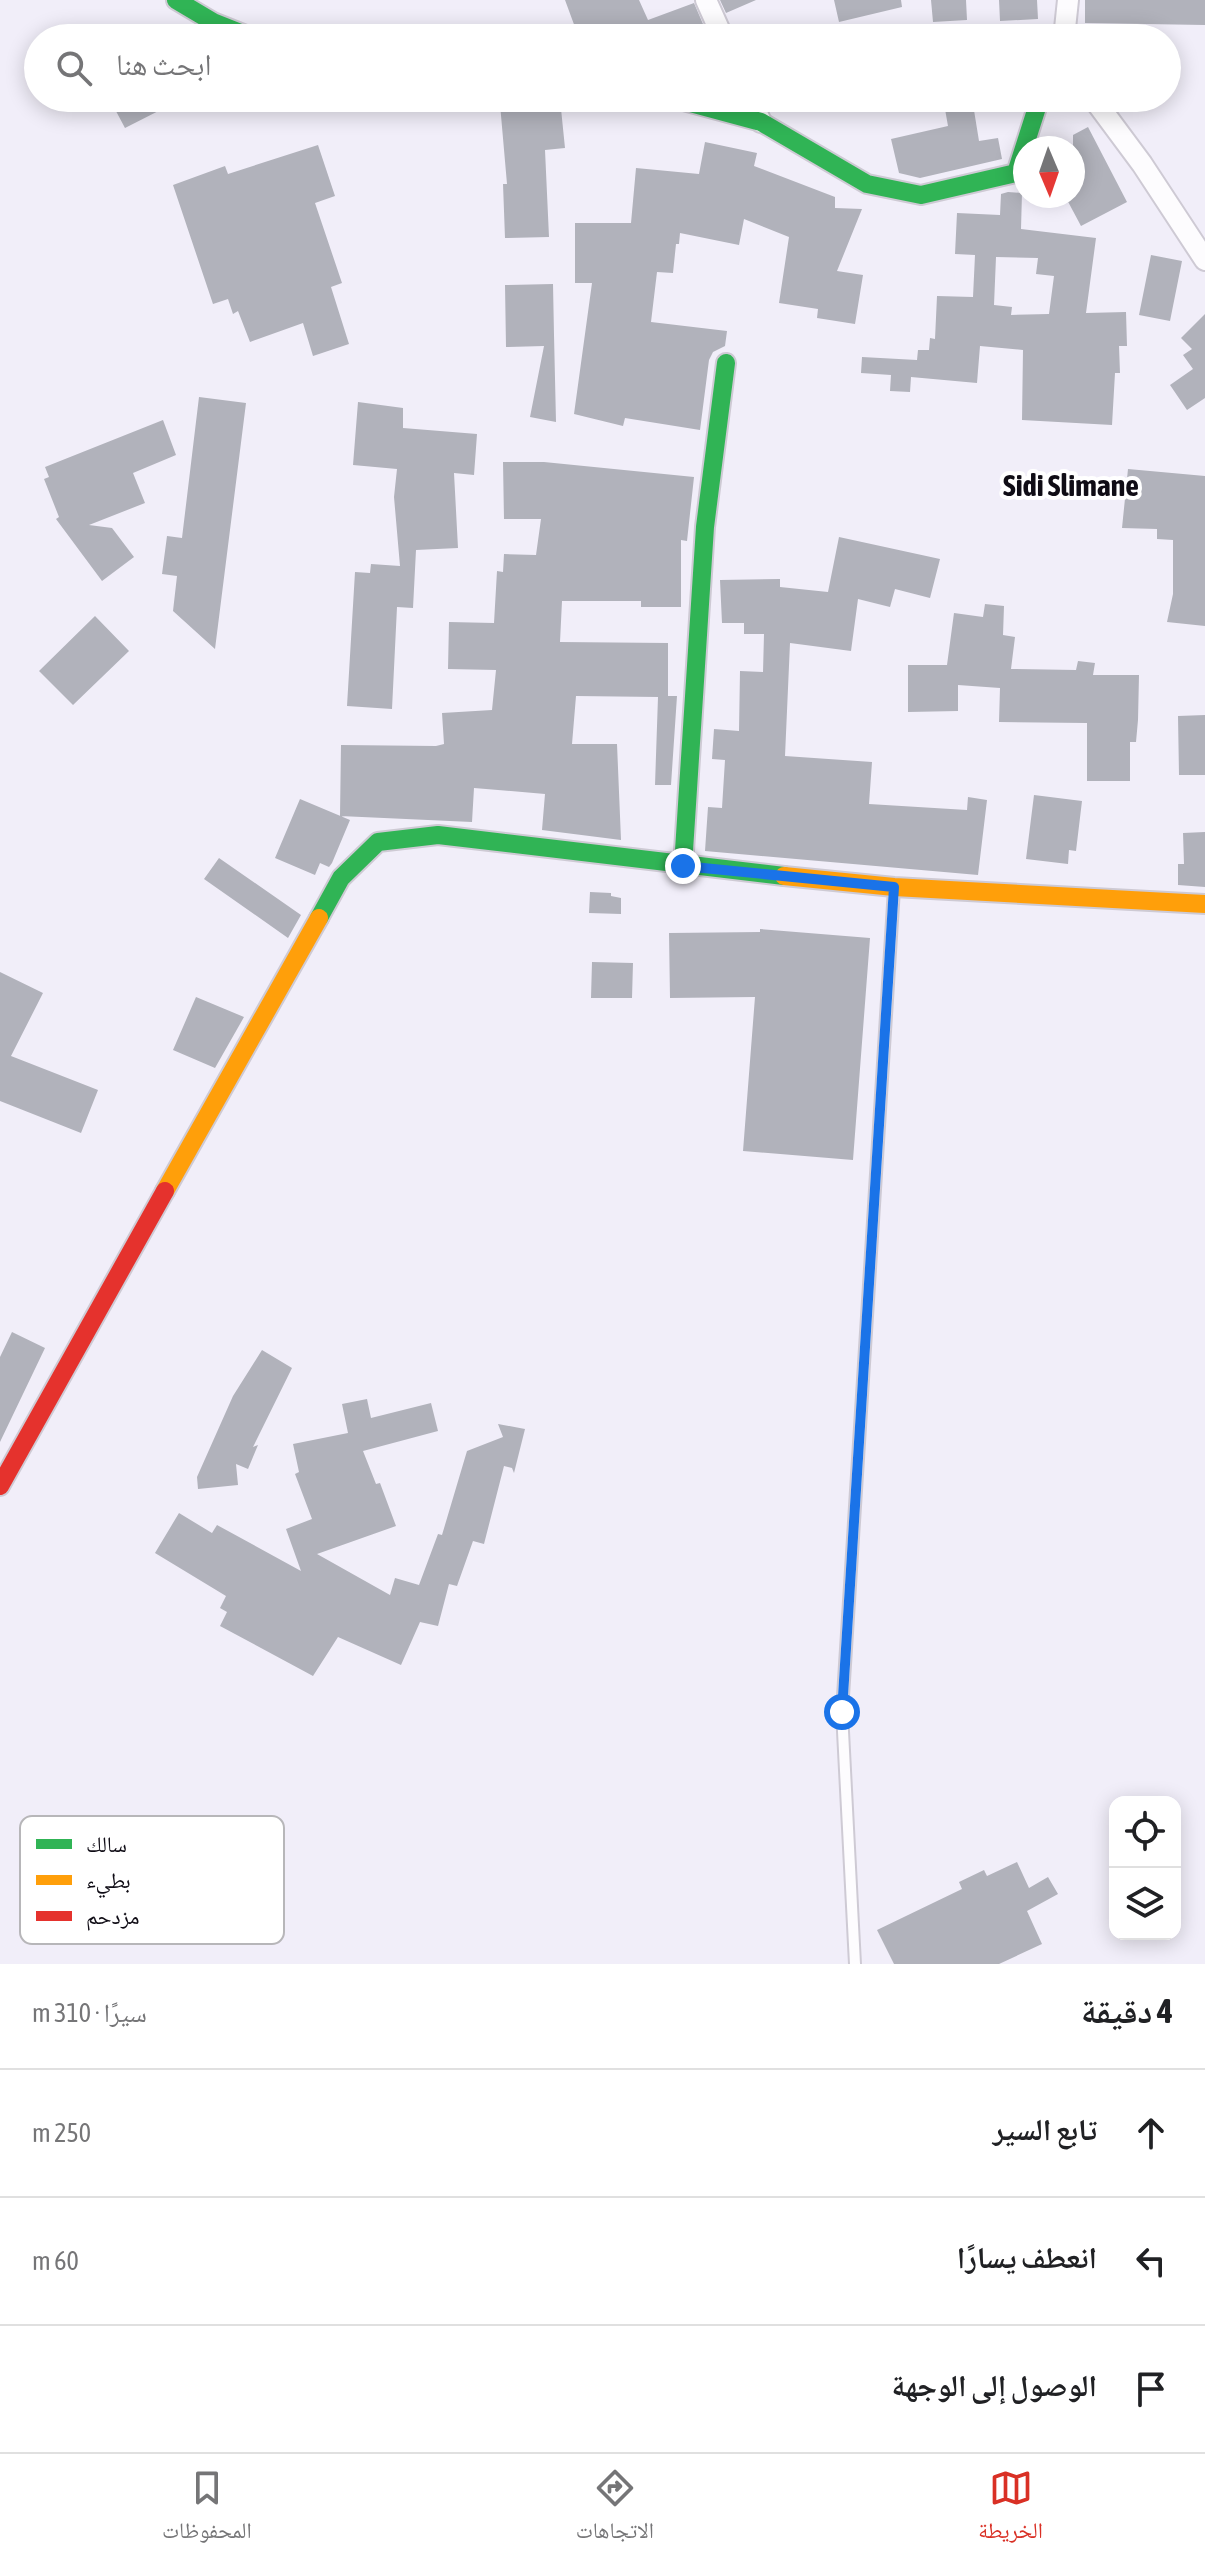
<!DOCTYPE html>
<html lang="ar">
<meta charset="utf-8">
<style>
body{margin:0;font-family:"Asap Condensed","Noto Naskh Arabic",sans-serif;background:#f2f2f2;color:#202124;direction:rtl}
.controls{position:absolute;right:24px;bottom:24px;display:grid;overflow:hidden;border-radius:16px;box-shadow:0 4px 20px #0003}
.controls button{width:72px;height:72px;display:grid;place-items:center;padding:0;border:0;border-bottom:2px solid #e0e0e0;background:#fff;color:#202124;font:40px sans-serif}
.compass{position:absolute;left:1013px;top:136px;width:72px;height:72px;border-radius:50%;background:#fff;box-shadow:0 4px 20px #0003;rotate:178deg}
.stop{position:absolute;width:24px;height:24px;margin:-18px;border:6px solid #1a73e8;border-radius:50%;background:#fff}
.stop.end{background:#1a73e8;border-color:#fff;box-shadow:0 2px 8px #0008}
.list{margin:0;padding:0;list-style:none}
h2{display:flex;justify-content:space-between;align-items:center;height:104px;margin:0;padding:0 32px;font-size:34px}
h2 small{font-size:26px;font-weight:400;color:#757577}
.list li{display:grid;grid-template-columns:52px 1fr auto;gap:24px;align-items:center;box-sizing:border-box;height:128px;padding:0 32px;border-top:2px solid #e0e0e0}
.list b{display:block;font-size:30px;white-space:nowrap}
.list em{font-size:26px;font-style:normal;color:#757577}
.icon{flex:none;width:44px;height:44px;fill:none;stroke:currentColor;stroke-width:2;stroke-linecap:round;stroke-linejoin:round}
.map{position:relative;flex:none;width:1205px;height:1964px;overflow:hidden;direction:ltr}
.search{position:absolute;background:#fff;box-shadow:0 4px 20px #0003;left:24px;right:24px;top:24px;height:88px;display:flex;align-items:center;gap:20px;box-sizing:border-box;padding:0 28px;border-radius:44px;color:#757577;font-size:30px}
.sheet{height:488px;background:#fff}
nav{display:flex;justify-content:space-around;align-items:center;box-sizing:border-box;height:112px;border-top:2px solid #e0e0e0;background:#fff;font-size:22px;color:#757577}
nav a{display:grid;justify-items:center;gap:4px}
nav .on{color:#d93025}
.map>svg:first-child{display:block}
.building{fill:#b1b2bb;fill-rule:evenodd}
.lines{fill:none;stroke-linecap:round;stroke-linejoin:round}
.lane-casing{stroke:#cecad4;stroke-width:14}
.street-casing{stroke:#cecad4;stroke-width:24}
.fast-casing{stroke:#cecad4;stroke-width:22}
.slow-casing{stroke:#cecad4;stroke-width:22}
.jam-casing{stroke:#cecad4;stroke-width:22}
.lane{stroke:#fdfcfe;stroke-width:10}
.street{stroke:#fdfcfe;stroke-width:20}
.fast{stroke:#30b455;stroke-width:18}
.slow{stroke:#ff9f0a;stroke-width:18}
.jam{stroke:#e5322d;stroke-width:18}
.route{stroke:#1a73e8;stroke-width:10}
.labels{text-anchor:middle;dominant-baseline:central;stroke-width:8;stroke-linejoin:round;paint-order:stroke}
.quarter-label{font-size:30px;font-weight:bold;fill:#0f0c15;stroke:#fff}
.key{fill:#fff;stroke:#b7b6b9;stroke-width:2}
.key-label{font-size:22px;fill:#0f0c15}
</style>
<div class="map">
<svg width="1205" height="1964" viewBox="0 0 1205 1964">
<rect width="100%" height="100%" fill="#f1eef9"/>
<path class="building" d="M 565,0 L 639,0 L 648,20 L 694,3 L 709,38 L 601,38 L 599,33 L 579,38 Z
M 720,0 L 756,0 L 726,13 Z
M 834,0 L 901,0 L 902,7 L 839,22 Z
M 931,0 L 966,0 L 967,20 L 933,22 Z
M 999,0 L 1037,0 L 1038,19 L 1000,21 Z
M 1085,0 L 1205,0 L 1205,25 L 1085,23 Z
M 109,98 L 184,98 L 125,128 Z
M 943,98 L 972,98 L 979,141 L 998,138 L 1002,159 L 920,178 L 899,173 L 891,139 L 948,126 Z
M 560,99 L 565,148 L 545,150 L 549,237 L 505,238 L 503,184 L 507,184 L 500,104 Z
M 1088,127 L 1127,202 L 1081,226 L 1065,196 L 1073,196 L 1073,135 Z
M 705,142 L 757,153 L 754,166 L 835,197 L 835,208 L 862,209 L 837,271 L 863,275 L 855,324 L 817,318 L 818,309 L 779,303 L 789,237 L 744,219 L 739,245 L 680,233 L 679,244 L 676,244 L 673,273 L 657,272 L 651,322 L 727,331 L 725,346 L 713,352 L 709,360 L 700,430 L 625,418 L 623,426 L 574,414 L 592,283 L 575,283 L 575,223 L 631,223 L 636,168 L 699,174 Z
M 318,145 L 335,196 L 315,203 L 342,283 L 331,287 L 349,344 L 313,356 L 303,323 L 250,342 L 238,311 L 233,314 L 228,299 L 213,304 L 173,185 L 225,166 L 228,174 Z
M 1008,192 L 1022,193 L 1021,229 L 1096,238 L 1086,313 L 1126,312 L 1127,346 L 1119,346 L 1120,373 L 1115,373 L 1112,425 L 1022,420 L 1023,350 L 980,346 L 977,383 L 911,377 L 910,392 L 890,391 L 891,375 L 861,373 L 862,357 L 917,360 L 918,350 L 929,350 L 930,338 L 935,339 L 937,296 L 973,297 L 975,255 L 955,254 L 957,213 L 1000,215 L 1001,194 ZM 996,257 L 1038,258 L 1036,274 L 1054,276 L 1049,314 L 1011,315 L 1012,307 L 994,305 Z
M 1151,255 L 1182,261 L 1170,321 L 1139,315 Z
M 553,284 L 554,335 L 556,422 L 530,417 L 544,346 L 506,347 L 505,285 Z
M 1205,314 L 1205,398 L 1187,410 L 1170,385 L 1193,369 L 1183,355 L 1192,349 L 1181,338 Z
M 199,397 L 246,403 L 215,649 L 173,611 L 177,576 L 162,574 L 167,536 L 182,538 Z
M 358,402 L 403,408 L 403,428 L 477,434 L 474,475 L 454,473 L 458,548 L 416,550 L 413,608 L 397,607 L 392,709 L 347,706 L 355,572 L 370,573 L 371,564 L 400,566 L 394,497 L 397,469 L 353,465 Z
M 163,420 L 176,455 L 133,473 L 145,503 L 89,525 L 112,528 L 134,557 L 102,581 L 56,519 L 59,517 L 44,479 L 49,477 L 45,467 Z
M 503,462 L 544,462 L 694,477 L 687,541 L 681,540 L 681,607 L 641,607 L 641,601 L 562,601 L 560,642 L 668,643 L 668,696 L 677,696 L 671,785 L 655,785 L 658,697 L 576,696 L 572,744 L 617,744 L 621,840 L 542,830 L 545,794 L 474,788 L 472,822 L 340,816 L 341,745 L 436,746 L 444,744 L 442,713 L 492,710 L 496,670 L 448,669 L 449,622 L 494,623 L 497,571 L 503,572 L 504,554 L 536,555 L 541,519 L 504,519 Z
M 1128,469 L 1205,476 L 1205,626 L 1167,622 L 1173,594 L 1173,540 L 1157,539 L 1157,529 L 1122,528 Z
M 839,537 L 940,559 L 930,598 L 895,589 L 890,607 L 858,599 L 851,651 L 790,643 L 785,756 L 872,762 L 869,804 L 967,810 L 968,797 L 987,800 L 978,875 L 705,851 L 708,807 L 722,808 L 725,760 L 712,759 L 714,729 L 739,731 L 740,671 L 763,672 L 764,634 L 744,634 L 744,623 L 722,623 L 720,580 L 780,579 L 780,587 L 828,592 Z
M 985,604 L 1004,606 L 1003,635 L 1015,637 L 1011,669 L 1076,670 L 1078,661 L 1095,663 L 1093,675 L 1139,675 L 1138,720 L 1136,742 L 1130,742 L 1130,781 L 1087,781 L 1087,723 L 999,722 L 1000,688 L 958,685 L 958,711 L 908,712 L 908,665 L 947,665 L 954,613 L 983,617 Z
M 95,616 L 129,651 L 73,705 L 39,671 Z
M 1205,715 L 1205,775 L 1179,775 L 1178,716 Z
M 1034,795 L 1082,801 L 1076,851 L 1069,850 L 1068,864 L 1026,859 Z
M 300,799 L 350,820 L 332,863 L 329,867 L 320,863 L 315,875 L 275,858 Z
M 1205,832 L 1205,887 L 1178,885 L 1178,864 L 1184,864 L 1183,833 Z
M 219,858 L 301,915 L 288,938 L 204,879 Z
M 590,892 L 611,893 L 611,896 L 621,898 L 621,914 L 589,913 Z
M 760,929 L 870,938 L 853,1160 L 743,1151 L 755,997 L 670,998 L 669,933 L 760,932 Z
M 592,962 L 633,963 L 632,998 L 591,998 Z
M 0,972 L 43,993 L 11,1056 L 98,1090 L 81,1133 L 0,1101 Z
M 196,997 L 244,1017 L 215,1068 L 173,1050 Z
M 12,1332 L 45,1348 L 0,1442 L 0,1357 Z
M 262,1350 L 292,1368 L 253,1447 L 258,1445 L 248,1469 L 236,1464 L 238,1485 L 198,1489 L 197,1477 L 233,1396 Z
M 367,1399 L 371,1418 L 431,1403 L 438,1431 L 363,1451 L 376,1484 L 380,1483 L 396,1526 L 317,1554 L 390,1595 L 395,1578 L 419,1585 L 438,1534 L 442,1535 L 467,1451 L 503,1437 L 498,1424 L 525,1429 L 514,1473 L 512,1468 L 504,1466 L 484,1544 L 473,1541 L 457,1586 L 449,1584 L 438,1626 L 420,1622 L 401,1665 L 338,1637 L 313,1676 L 220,1626 L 227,1612 L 220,1608 L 226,1596 L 155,1553 L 179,1513 L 212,1533 L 217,1525 L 301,1571 L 286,1529 L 312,1519 L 295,1474 L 299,1472 L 293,1444 L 348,1433 L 342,1404 Z
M 1017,1862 L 1029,1888 L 1048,1877 L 1058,1894 L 1027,1911 L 1042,1944 L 999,1964 L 894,1964 L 877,1930 L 962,1889 L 959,1882 L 984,1870 L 987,1876 Z"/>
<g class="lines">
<g class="lane-casing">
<path id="lane" d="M 855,1964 L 842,1712 L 894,889"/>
</g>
<g class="street-casing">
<path id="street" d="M 706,0 L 723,38
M 1064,38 L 1068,0
M 750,98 L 761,122
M 1093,98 L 1142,164 L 1205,260"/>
</g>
<g class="fast-casing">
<path id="fast" d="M 176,0 L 213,22 L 253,38
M 672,98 L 761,122 L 867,184 L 921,195 L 1016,173 L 1040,98
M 683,866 L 705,527 L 726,363
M 319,918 L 341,878 L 378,842 L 438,835 L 784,876"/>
</g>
<g class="slow-casing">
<path id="slow" d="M 784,876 L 894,887 L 1205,904
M 165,1191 L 319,918"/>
</g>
<g class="jam-casing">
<path id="jam" d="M 0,1486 L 165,1191"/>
</g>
<use href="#lane" class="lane"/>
<use href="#street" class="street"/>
<use href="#fast" class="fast"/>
<use href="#slow" class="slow"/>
<use href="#jam" class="jam"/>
</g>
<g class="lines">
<path class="route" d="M 683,866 L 894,887 L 842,1712"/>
</g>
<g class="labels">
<g class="quarter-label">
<text x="1071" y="485">Sidi Slimane</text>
</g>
</g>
<rect x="20" y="1816" width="264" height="128" rx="12" class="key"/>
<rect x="36" y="1839" width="36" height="10" fill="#30b455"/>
<rect x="36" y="1875" width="36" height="10" fill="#ff9f0a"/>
<rect x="36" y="1911" width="36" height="10" fill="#e5322d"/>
<g class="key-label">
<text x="86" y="1852">سالك</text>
<text x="86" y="1888">بطيء</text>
<text x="86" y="1924">مزدحم</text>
</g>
</svg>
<div class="controls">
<button><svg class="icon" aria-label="locate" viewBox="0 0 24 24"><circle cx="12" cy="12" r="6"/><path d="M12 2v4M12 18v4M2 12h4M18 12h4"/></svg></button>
<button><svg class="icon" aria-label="layers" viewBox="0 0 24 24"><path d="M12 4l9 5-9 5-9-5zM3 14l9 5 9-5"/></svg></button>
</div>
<svg class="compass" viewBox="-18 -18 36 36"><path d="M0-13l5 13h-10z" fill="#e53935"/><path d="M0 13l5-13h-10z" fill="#757577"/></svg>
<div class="stop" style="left:842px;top:1712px"></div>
<div class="stop end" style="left:683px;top:866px"></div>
<div class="search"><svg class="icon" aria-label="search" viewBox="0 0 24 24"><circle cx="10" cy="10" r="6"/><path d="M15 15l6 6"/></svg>ابحث هنا</div>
</div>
<section class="sheet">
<h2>4 دقيقة<small>سيرًا · 310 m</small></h2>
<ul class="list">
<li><svg class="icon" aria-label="ahead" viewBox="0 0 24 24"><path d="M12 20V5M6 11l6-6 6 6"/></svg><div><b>تابع السير</b></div><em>250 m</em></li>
<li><svg class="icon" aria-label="left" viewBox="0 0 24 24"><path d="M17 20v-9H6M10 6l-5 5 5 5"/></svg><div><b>انعطف يسارًا</b></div><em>60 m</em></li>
<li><svg class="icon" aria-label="arrive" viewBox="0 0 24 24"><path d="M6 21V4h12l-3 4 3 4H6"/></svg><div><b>الوصول إلى الوجهة</b></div></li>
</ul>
</section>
<nav>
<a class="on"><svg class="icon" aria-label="map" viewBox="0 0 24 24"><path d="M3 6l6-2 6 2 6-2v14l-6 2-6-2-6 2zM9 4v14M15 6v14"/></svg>الخريطة</a>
<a><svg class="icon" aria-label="directions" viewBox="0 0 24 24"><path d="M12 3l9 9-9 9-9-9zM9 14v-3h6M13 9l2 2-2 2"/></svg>الاتجاهات</a>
<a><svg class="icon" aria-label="saved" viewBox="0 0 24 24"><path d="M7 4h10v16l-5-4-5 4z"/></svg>المحفوظات</a>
</nav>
